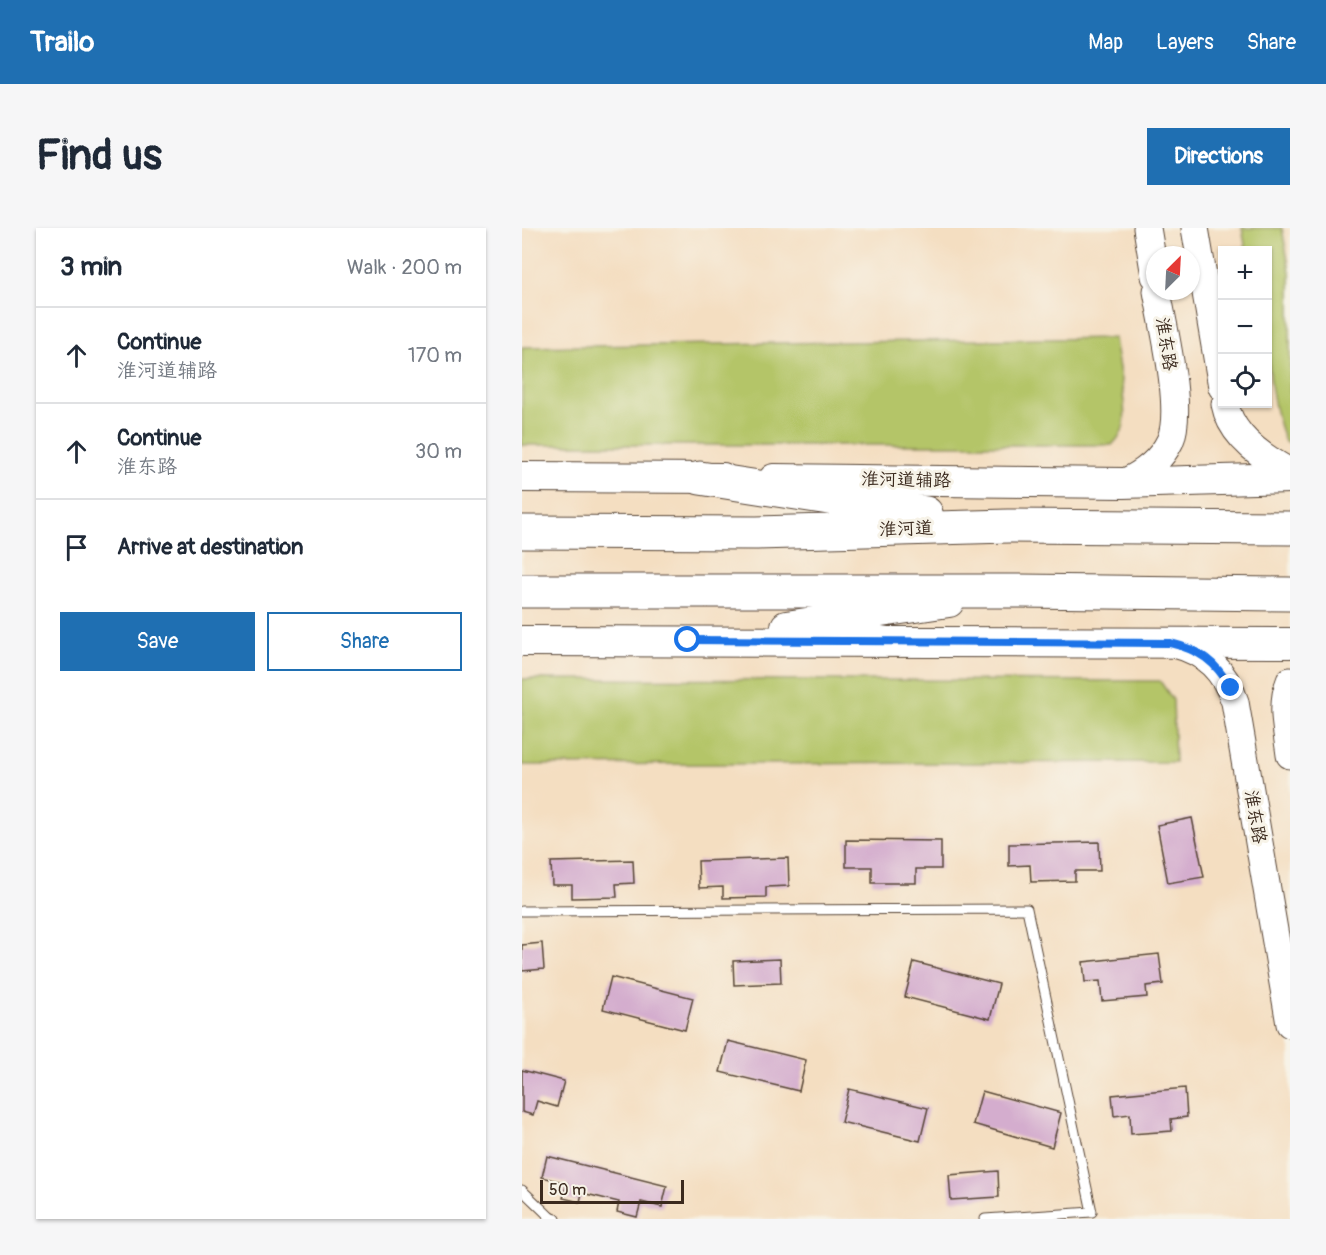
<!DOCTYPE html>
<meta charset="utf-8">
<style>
body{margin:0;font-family:Pangolin,"LXGW WenKai TC",sans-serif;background:#f6f6f7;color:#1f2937}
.controls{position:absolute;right:18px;top:18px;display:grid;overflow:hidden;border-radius:0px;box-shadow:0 2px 4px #0004}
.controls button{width:54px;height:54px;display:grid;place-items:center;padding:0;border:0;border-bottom:2px solid #e0e1e3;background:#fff;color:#1f2937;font:30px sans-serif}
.compass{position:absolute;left:624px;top:18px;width:54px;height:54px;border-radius:50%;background:#fff;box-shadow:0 2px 4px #0004;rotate:24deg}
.scale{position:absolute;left:18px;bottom:15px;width:144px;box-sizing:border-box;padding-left:6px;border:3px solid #3b2a1e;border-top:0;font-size:16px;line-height:21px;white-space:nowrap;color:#3b2a1e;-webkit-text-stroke:4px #f7f3e8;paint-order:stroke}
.stop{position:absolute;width:18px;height:18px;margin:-14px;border:4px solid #1a73e8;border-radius:50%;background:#fff}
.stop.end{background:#1a73e8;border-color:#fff;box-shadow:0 2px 6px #0008}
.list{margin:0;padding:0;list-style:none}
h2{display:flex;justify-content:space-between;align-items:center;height:78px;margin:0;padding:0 24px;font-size:26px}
h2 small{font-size:20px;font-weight:400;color:#747a83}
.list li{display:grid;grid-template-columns:39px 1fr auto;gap:18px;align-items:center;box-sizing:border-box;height:96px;padding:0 24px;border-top:2px solid #e0e1e3}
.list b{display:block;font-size:22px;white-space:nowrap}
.list p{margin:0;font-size:20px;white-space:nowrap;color:#747a83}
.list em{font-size:20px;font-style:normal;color:#747a83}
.actions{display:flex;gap:12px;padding:18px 24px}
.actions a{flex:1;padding:14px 0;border:2px solid #1f6fb2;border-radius:0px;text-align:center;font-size:21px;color:#1f6fb2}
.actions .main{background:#1f6fb2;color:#fff}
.icon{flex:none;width:33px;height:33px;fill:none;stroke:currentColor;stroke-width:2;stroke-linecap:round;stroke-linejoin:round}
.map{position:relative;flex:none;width:768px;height:991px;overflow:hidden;border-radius:0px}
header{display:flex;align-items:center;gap:36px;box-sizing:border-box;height:84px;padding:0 30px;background:#1f6fb2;color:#fff}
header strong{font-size:28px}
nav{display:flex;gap:33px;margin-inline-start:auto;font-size:21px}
.intro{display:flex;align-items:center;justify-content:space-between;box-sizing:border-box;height:144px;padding:0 36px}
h1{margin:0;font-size:42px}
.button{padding:15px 27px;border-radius:0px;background:#1f6fb2;color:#fff;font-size:21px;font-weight:700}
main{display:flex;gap:36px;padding:0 36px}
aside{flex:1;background:#fff;border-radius:0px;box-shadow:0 2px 4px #0004}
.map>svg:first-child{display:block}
.green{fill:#b4c568;stroke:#787843;stroke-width:1.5}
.building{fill:#d4adce}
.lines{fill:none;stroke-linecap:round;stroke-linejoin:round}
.lane-casing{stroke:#574536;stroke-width:11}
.secondary-casing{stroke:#574536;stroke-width:29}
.primary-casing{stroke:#574536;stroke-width:32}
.highway-casing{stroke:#574536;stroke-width:35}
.lane{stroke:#fff;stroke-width:9}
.secondary{stroke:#fff;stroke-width:27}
.primary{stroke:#fff;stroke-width:30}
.highway{stroke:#fff;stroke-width:33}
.route{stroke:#1a73e8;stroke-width:8}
.labels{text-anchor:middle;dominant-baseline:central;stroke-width:6;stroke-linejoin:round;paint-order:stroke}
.street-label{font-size:18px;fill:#3b2a1e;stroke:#f7f3e8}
</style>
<header>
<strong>Trailo</strong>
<nav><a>Map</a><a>Layers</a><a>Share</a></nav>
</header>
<div class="intro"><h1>Find us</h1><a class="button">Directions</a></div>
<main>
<aside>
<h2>3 min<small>Walk · 200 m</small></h2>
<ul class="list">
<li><svg class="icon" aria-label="ahead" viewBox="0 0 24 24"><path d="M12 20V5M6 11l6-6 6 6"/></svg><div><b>Continue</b><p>淮河道辅路</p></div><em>170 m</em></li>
<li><svg class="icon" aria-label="ahead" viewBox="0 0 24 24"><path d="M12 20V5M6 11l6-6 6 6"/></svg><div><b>Continue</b><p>淮东路</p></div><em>30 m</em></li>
<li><svg class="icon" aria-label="arrive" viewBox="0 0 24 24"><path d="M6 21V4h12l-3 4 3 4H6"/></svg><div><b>Arrive at destination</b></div></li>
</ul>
<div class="actions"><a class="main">Save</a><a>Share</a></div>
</aside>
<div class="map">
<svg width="768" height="991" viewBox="0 0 768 991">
<rect width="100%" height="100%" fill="#f7f3e8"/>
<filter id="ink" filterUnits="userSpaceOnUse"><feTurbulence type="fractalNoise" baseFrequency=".0167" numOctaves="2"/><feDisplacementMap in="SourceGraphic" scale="12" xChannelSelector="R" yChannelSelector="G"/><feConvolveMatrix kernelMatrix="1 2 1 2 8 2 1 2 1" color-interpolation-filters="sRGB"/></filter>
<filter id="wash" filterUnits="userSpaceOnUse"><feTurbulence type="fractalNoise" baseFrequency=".008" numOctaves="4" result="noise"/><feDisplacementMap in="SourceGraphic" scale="24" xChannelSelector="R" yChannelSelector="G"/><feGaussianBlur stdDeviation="1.35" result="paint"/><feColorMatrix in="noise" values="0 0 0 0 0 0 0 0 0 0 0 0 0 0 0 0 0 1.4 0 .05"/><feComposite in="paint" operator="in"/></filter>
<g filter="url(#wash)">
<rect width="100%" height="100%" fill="#f4dec1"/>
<path class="green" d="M 720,0 L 760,0 L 768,44 L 768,215 L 763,214 C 740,153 746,87 746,22 L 724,22 Z
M 592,110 C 595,133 605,175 602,196 C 601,205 596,211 590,217 L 0,217 L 0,119 Z
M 0,451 L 638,453 L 651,472 L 653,534 L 0,537 Z"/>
<g id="blocks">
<path class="building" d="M 670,590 L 682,649 L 646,655 L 635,597 Z
M 324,612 L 419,613 L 419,641 L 394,641 L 394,655 L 350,655 L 350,639 L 324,639 Z
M 577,614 L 578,643 L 553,643 L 553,653 L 509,654 L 508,637 L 487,638 L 487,616 Z
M 266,630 L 267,658 L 244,659 L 244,669 L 201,670 L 201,659 L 177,660 L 176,633 Z
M 111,632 L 112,655 L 94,656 L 95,669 L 50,670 L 50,657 L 30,657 L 29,634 Z
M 20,715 L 22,741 L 0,743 L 0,717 Z
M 637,726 L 641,756 L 624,758 L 625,769 L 580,773 L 578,753 L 563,754 L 561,734 Z
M 258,731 L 259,755 L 212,757 L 211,733 Z
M 392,734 L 477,756 L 468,791 L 383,769 Z
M 89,749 L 171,770 L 163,802 L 81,781 Z
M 206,813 L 284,832 L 277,863 L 198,844 Z
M 0,842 L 42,853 L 35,879 L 15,873 L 11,887 L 0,884 Z
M 663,860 L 665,889 L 649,891 L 650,903 L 609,906 L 608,886 L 592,888 L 590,867 Z
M 327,861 L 406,880 L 398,913 L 319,894 Z
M 460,863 L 539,885 L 530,919 L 451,896 Z
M 25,928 L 145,958 L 140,979 L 119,974 L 115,989 L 95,984 L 97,974 L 60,965 L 58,974 L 41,970 L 45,955 L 20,949 Z
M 476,943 L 477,969 L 429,972 L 427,947 Z"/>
</g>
</g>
<g filter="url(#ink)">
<use href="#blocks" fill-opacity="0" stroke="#574536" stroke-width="1.5"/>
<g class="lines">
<g class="lane-casing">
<path id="lane" d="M 0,683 L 505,681 L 570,984 L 463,991
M 0,962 L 28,989 L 34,991"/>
</g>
<g class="secondary-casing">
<path id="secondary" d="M 625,0 L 633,48
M 673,0 L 700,159
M 703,176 C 709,208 741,230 768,244
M 601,255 C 621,246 638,234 648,213 C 662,182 641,98 635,63
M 652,416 C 684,424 703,443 713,474 L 768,796
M 768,453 C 758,477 765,502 768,527"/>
</g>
<g class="primary-casing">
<path id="primary" d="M 0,249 L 201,250
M 252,251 L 601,255 L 768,250
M 264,398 L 427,374
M 0,413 L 768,415"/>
</g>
<g class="highway-casing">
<path id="highway" d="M 178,250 L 404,285
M 0,304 L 235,305 L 486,298 L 768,300
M 0,363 L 498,363 L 768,366"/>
</g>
<use href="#lane" class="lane"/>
<use href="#secondary" class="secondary"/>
<use href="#primary" class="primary"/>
<use href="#highway" class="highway"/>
</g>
</g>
<g class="lines" filter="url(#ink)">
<path class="route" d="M 166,412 L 648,415 C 678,422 693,433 709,460"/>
</g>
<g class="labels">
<g class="street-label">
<text transform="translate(644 116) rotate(81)">淮东路</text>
<text transform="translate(384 252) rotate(1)">淮河道辅路</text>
<text transform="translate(384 301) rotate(-2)">淮河道</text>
<text transform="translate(733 589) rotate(80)">淮东路</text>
</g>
</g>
</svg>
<div class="controls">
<button>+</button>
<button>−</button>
<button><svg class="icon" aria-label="locate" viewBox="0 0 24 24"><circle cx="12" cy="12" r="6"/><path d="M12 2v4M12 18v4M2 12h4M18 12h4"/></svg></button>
</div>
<svg class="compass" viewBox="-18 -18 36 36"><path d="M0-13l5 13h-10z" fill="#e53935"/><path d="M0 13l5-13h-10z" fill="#747a83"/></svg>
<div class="scale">50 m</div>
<div class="stop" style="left:166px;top:412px"></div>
<div class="stop end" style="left:709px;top:460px"></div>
</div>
</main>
